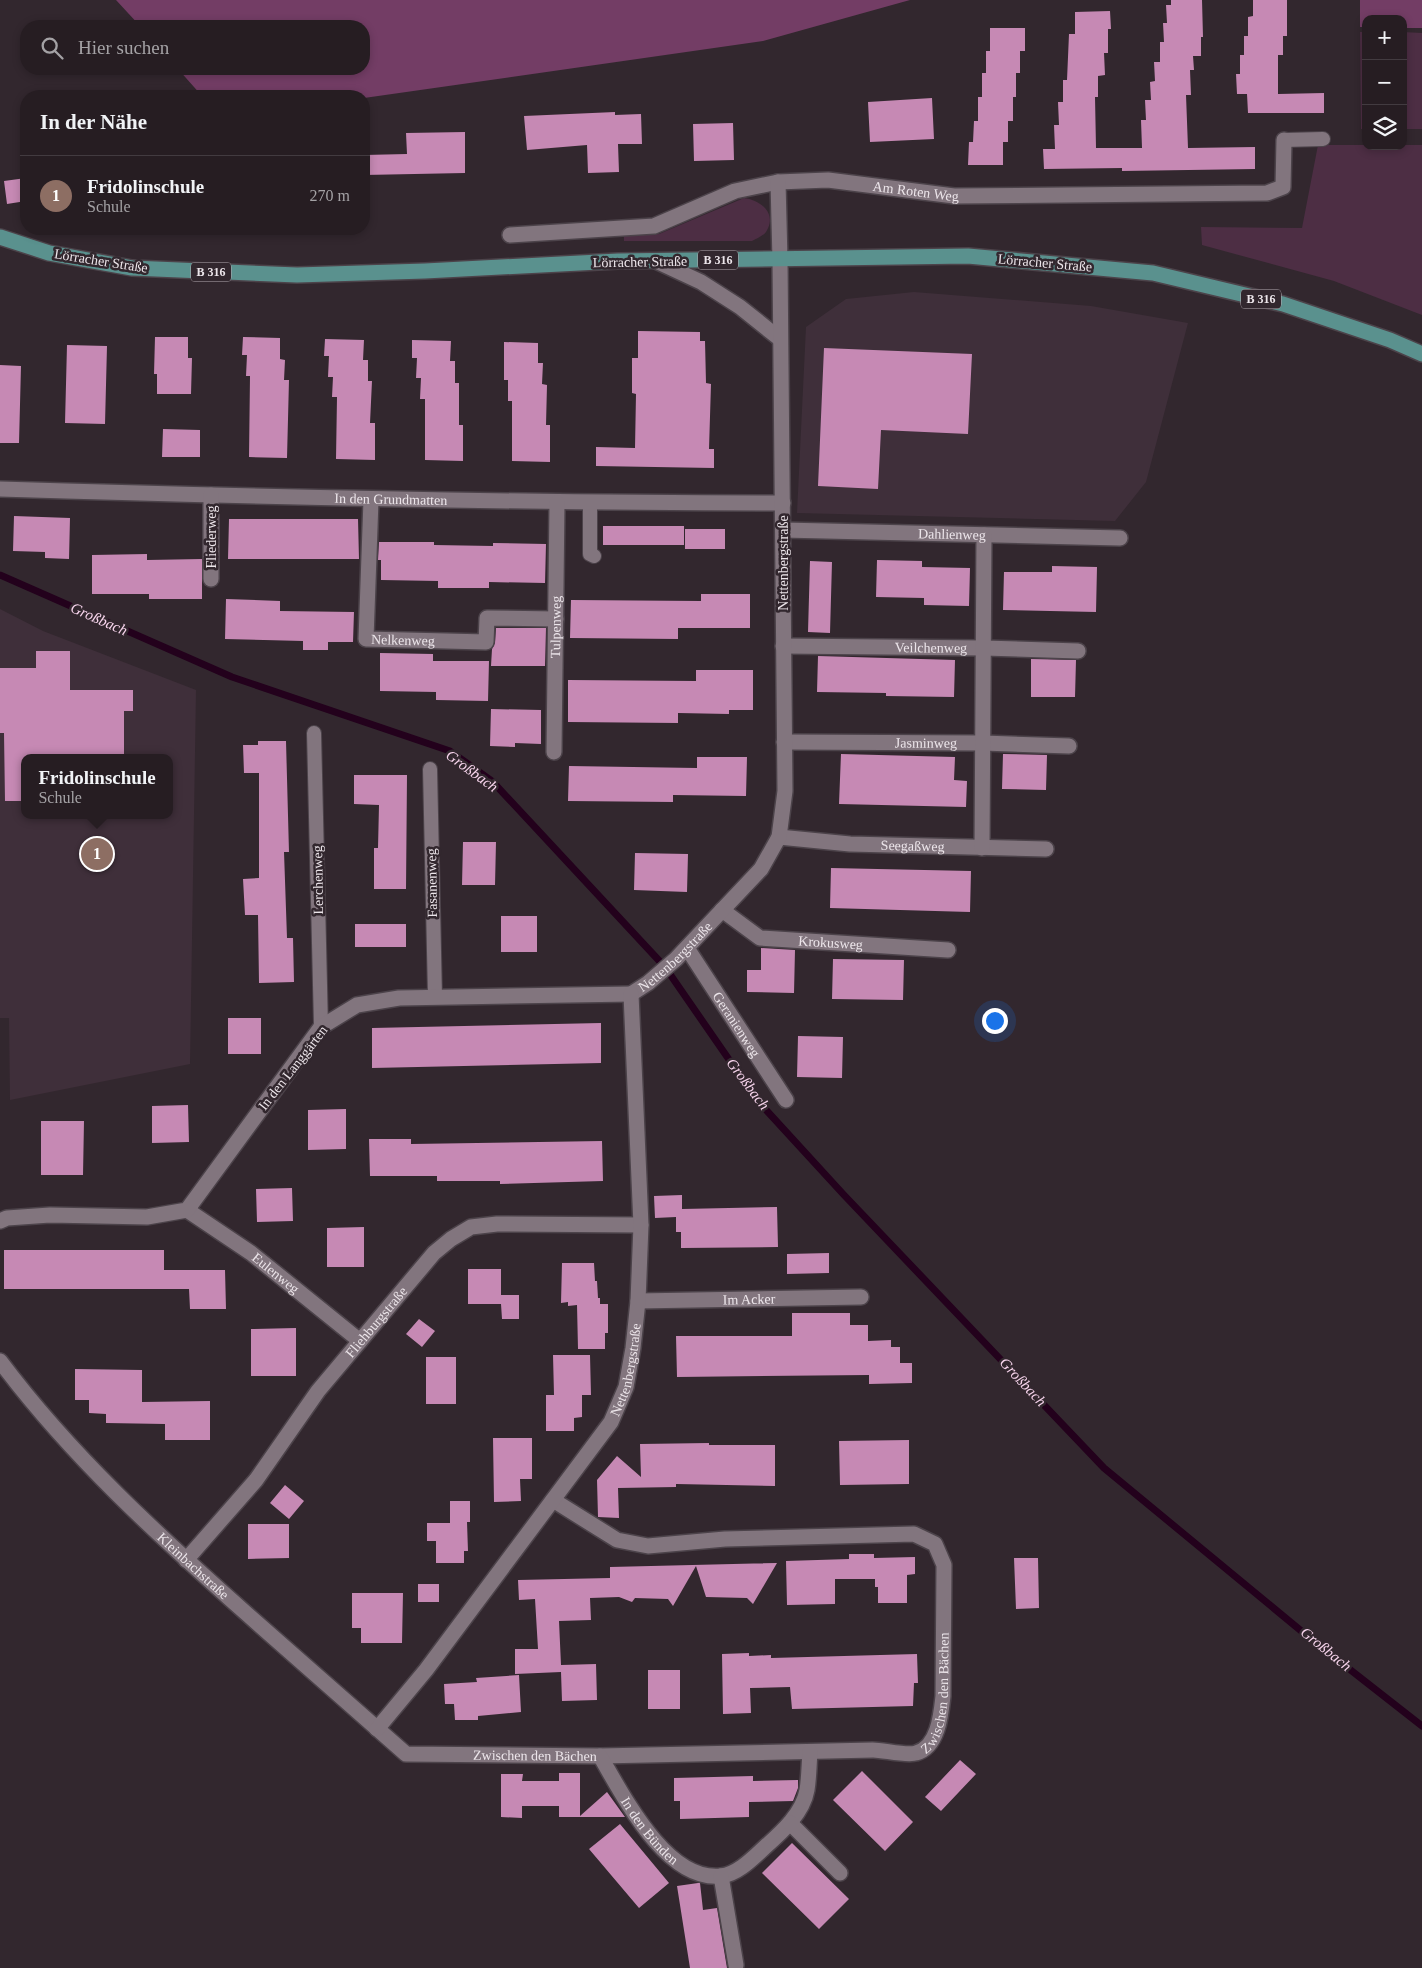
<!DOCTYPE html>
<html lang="de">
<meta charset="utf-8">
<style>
body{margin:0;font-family:"Times New Roman",serif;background:#322a2f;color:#f1f3f6}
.controls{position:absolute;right:15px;top:15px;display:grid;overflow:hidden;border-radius:10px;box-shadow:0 2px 8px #0003}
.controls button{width:45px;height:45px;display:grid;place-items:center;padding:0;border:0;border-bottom:1px solid #423b40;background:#261d22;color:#f1f3f6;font:25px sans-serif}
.you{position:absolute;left:994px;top:1020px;width:18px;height:18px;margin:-12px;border:4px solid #fff;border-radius:50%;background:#1a73e8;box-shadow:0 0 0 8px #1a73e833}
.badge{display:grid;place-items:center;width:32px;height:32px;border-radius:50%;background:#58cebf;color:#fff;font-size:16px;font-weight:700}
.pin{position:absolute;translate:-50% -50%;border:2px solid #fff;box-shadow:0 1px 5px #0006}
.popup{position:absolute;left:21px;top:754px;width:152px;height:65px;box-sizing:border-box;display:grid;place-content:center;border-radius:10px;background:#261d22;filter:drop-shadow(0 1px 4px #0005);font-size:16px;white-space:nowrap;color:#a4a2a5}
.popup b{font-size:19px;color:#f1f3f6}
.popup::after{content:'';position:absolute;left:50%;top:100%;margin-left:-10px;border:10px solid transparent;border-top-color:#261d22}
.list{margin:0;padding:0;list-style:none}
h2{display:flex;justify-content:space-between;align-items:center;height:65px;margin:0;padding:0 20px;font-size:21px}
h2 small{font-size:16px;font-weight:400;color:#a4a2a5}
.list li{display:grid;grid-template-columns:32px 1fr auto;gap:15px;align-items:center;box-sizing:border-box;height:80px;padding:0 20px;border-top:1px solid #423b40}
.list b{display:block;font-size:19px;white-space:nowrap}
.list p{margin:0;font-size:16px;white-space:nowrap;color:#a4a2a5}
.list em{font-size:16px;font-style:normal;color:#a4a2a5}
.icon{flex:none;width:28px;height:28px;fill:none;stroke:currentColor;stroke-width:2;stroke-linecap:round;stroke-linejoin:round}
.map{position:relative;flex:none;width:1422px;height:1968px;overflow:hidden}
.search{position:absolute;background:#261d22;box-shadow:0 2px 8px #0003;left:20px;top:20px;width:350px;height:55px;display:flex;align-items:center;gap:12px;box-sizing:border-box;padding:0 18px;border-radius:20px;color:#a4a2a5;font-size:19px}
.panel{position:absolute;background:#261d22;box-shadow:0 2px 8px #0003;left:20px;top:90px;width:350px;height:145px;border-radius:20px}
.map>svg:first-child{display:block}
.built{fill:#3f2f3a;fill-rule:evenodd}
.green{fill:#4d2e44}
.forest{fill:#733d65}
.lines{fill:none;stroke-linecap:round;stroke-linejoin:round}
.stream{stroke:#23011c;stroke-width:7}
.building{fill:#c689b4}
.lane-casing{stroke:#4c434a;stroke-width:16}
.street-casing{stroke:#4c434a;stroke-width:18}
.primary-casing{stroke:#4c434a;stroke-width:18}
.lane{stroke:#82757e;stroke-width:14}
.street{stroke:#82757e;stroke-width:15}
.primary{stroke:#5a918e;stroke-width:15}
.labels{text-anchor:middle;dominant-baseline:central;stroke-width:5;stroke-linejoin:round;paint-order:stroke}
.shield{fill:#32272e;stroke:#b4acb2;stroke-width:1}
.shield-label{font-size:12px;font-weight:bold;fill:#ece5ea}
.street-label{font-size:14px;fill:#ece5ea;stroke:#32272e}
.water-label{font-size:15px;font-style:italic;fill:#f8d5ed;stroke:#32272e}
</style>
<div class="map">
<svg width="1422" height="1968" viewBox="0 0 1422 1968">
<rect width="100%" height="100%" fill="#32272e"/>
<path class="built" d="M 914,292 L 1091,306 L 1188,323 L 1146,482 L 1115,521 L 797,513 L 806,327 L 846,299 Z
M 0,609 L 43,631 L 196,690 L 190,1064 L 10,1100 L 9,1018 L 0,1018 ZM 24,758 L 170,758 L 170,815 L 24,815 Z"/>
<path class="green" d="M 1360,32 L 1366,32 L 1366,129 L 1361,129 Z
M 1403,32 L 1422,33 L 1422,129 L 1403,129 Z
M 1318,145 L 1422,145 L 1422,315 L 1334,281 L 1202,245 L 1201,227 L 1302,228 Z
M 744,198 C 760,200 778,213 766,232 C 763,236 756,239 752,241 L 624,241 L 624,236 L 659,234 Z"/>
<path class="forest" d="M 116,0 L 910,0 L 763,41 L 364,98 L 202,96 L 178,69 L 364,69 L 364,26 L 140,26 Z
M 1360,0 L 1422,0 L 1422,28 L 1403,28 L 1403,19 L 1366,19 L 1366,27 L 1360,27 Z"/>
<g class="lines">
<path class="stream" d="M 0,575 L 232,677 L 450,751 L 492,781 L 665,967 L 757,1100 L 844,1195 L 1104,1468 L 1311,1639 L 1422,1726"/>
</g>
<path class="building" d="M 1171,0 L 1202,0 L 1203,37 L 1201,37 L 1201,56 L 1193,56 L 1194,70 L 1190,70 L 1191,95 L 1186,95 L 1188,148 L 1255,147 L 1255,169 L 1122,171 L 1122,168 L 1044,169 L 1043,149 L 1055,149 L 1054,125 L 1059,125 L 1058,102 L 1063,102 L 1063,80 L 1067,80 L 1069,34 L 1075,34 L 1075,12 L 1110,11 L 1111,29 L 1108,29 L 1108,53 L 1104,53 L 1105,75 L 1098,76 L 1098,97 L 1095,97 L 1096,148 L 1142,148 L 1141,120 L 1146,120 L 1145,100 L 1151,100 L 1150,82 L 1155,81 L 1154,62 L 1160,62 L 1160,42 L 1164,42 L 1163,23 L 1167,23 L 1166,5 L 1171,5 Z
M 1253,0 L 1287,0 L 1287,36 L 1283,36 L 1283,55 L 1278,55 L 1278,94 L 1324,93 L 1324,113 L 1248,113 L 1247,94 L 1237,94 L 1236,74 L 1240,74 L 1240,55 L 1244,55 L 1244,36 L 1248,36 L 1248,17 L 1253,16 Z
M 990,28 L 1025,28 L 1025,51 L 1020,51 L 1020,73 L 1016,73 L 1016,97 L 1013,97 L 1013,121 L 1008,121 L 1008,142 L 1003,142 L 1003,165 L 968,165 L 969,142 L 973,142 L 974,121 L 978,121 L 978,97 L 982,97 L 982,73 L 986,73 L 986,51 L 990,51 Z
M 932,98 L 934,139 L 870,142 L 868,102 Z
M 615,112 L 615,115 L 641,114 L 642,144 L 618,144 L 619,172 L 588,173 L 587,145 L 527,150 L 524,116 Z
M 733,123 L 734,160 L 694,161 L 693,124 Z
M 465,132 L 465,173 L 364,175 L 364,155 L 407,154 L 406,133 Z
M 26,178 L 26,201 L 7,204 L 4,181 Z
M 638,331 L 700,332 L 700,341 L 705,341 L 706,383 L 711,384 L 709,449 L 714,449 L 714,468 L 596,466 L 596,447 L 635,448 L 636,394 L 632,393 L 632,358 L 638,358 Z
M 155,337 L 188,337 L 188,358 L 192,358 L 191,394 L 157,394 L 157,374 L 154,374 Z
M 243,337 L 280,338 L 280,359 L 285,360 L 284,380 L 289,380 L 287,458 L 249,457 L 250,376 L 246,376 L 247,355 L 242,355 Z
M 325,339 L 364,340 L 363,360 L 368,360 L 368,381 L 372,381 L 370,423 L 375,423 L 375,460 L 336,459 L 337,397 L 332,397 L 333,377 L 328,377 L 329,356 L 324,356 Z
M 412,340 L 451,341 L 450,361 L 455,361 L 455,383 L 459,383 L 459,425 L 463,425 L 463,461 L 425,460 L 425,399 L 420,399 L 421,378 L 416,378 L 417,358 L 412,358 Z
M 504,342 L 538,343 L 538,363 L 543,363 L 542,384 L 547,385 L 546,425 L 550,425 L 550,462 L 512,461 L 512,401 L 508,401 L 508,380 L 504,380 Z
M 67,345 L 107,346 L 105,424 L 65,423 Z
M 824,348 L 972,354 L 968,434 L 881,430 L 878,489 L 818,486 Z
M 0,365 L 21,366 L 19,443 L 0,443 Z
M 163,429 L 200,430 L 200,457 L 162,457 Z
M 14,516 L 70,518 L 69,559 L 45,558 L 45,552 L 13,551 Z
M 229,519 L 358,519 L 359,559 L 228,559 Z
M 603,526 L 684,526 L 684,545 L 603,545 Z
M 685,529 L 725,529 L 725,549 L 685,549 Z
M 379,542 L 434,542 L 434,545 L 493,546 L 493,543 L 546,544 L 545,583 L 489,582 L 489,588 L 438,588 L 438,581 L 381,580 L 381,560 L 378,560 Z
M 147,554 L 147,560 L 202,559 L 202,599 L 149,599 L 149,594 L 92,594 L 92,555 Z
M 877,560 L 922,561 L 922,567 L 970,568 L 969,606 L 924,605 L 924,598 L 876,597 Z
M 810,561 L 832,562 L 830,633 L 808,632 Z
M 1052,566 L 1097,567 L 1096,612 L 1003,610 L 1004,572 L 1052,572 Z
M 701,594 L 750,594 L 750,628 L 678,628 L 678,639 L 570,638 L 571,600 L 701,601 Z
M 226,599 L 280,601 L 280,611 L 354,612 L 353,642 L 328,642 L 328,650 L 303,650 L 303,641 L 225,639 Z
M 496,628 L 546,628 L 545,666 L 491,666 L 492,649 L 495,643 Z
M 36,651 L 70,651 L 70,690 L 133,690 L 133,711 L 124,711 L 124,757 L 24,758 L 24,801 L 5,801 L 4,733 L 0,733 L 0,668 L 36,668 Z
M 380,653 L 433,654 L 433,661 L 489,661 L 488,701 L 436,700 L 436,692 L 380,691 Z
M 818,656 L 955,660 L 954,697 L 886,696 L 886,693 L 817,692 Z
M 1031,659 L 1076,660 L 1075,697 L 1031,697 Z
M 696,670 L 753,670 L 753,710 L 729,710 L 729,714 L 678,713 L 678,723 L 568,722 L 568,680 L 696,681 Z
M 491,709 L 541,710 L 541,744 L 515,743 L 515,747 L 490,746 Z
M 258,741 L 286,741 L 289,852 L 284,852 L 287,938 L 293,938 L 294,982 L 259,983 L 258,915 L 245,915 L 243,879 L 259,878 L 259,773 L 244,773 L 243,745 L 258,745 Z
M 841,754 L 955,757 L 954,780 L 967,781 L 966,807 L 839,804 Z
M 1003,754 L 1047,755 L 1046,790 L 1002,789 Z
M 697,757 L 747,757 L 746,796 L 673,795 L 673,802 L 568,801 L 569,766 L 697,768 Z
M 354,775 L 407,775 L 406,889 L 374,889 L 374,848 L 378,848 L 379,805 L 354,804 Z
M 463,842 L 496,842 L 495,885 L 462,885 Z
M 635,853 L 688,854 L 687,892 L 634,890 Z
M 831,868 L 971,871 L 970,912 L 830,908 Z
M 501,916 L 537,916 L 537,952 L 501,952 Z
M 355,924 L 406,924 L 406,947 L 355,947 Z
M 761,948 L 795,950 L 794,993 L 747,992 L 747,970 L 761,970 Z
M 833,959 L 904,960 L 903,1000 L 832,999 Z
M 228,1018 L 261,1018 L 261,1054 L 228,1054 Z
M 601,1023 L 601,1063 L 372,1068 L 372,1028 Z
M 798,1036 L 843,1037 L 842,1078 L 797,1077 Z
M 188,1105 L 189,1142 L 152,1143 L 152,1106 Z
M 346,1109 L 346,1149 L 308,1150 L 308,1110 Z
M 41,1121 L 84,1121 L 83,1175 L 41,1175 Z
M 369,1139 L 411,1139 L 411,1144 L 602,1141 L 603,1181 L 500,1184 L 500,1181 L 437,1181 L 437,1176 L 370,1176 Z
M 292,1188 L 293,1221 L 257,1222 L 256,1189 Z
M 682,1195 L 682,1209 L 777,1207 L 778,1247 L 681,1248 L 681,1232 L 676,1232 L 676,1217 L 655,1218 L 654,1196 Z
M 364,1227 L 364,1267 L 327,1267 L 327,1228 Z
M 4,1250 L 164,1250 L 164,1270 L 225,1270 L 226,1309 L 190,1309 L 189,1289 L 4,1289 Z
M 829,1253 L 829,1273 L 787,1274 L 787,1254 Z
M 562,1263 L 594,1263 L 595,1281 L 597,1281 L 598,1298 L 600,1298 L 600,1304 L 608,1304 L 608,1333 L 605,1333 L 605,1349 L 578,1349 L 577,1305 L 568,1306 L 568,1302 L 561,1303 Z
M 468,1269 L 501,1269 L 501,1295 L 519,1295 L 519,1319 L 502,1319 L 501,1304 L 468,1304 Z
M 792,1313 L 850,1313 L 850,1325 L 868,1325 L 868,1341 L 891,1340 L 891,1347 L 900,1347 L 900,1363 L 912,1363 L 912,1383 L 869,1384 L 869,1375 L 677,1377 L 676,1336 L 792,1336 Z
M 419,1319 L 435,1331 L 422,1347 L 406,1334 Z
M 296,1328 L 296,1376 L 251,1376 L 251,1329 Z
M 553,1355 L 590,1355 L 591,1395 L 582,1395 L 582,1417 L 574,1418 L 574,1431 L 546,1431 L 546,1395 L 554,1395 Z
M 426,1357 L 456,1357 L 456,1404 L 426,1404 Z
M 75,1369 L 142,1370 L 142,1402 L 210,1401 L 210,1440 L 165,1440 L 165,1424 L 106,1423 L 106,1414 L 89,1413 L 89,1400 L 75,1400 Z
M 493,1438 L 532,1438 L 532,1479 L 520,1479 L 521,1501 L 494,1502 Z
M 909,1440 L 909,1484 L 840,1485 L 839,1441 Z
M 709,1443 L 709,1445 L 775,1445 L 775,1486 L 676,1484 L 676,1487 L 618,1488 L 619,1518 L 598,1517 L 597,1480 L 617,1456 L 641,1477 L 640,1444 Z
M 285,1485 L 304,1501 L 289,1519 L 270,1503 Z
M 450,1501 L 470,1501 L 470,1522 L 467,1522 L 468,1551 L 464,1551 L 464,1563 L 436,1563 L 436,1541 L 427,1541 L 427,1523 L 450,1523 Z
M 248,1524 L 289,1524 L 289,1558 L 248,1559 Z
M 849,1554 L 874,1554 L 874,1558 L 915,1557 L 915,1574 L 907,1575 L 907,1603 L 878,1603 L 878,1587 L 875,1587 L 875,1579 L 835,1579 L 835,1604 L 787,1605 L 786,1561 L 849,1559 Z
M 1014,1558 L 1038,1558 L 1039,1608 L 1016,1609 Z
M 777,1563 L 753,1604 L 747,1598 L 706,1597 L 696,1566 L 673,1606 L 668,1599 L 635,1598 L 632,1602 L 619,1597 L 590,1598 L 591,1620 L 559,1621 L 561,1665 L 596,1664 L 597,1700 L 562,1701 L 561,1672 L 515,1674 L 515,1649 L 538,1649 L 535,1599 L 519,1600 L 518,1580 L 610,1578 L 610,1567 Z
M 418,1584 L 439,1584 L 439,1602 L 418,1602 Z
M 352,1593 L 403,1593 L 402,1643 L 361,1643 L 361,1628 L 352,1628 Z
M 749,1653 L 749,1656 L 771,1655 L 771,1658 L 917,1654 L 918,1683 L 914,1683 L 913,1706 L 792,1709 L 790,1687 L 750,1688 L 751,1713 L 723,1714 L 722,1654 Z
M 648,1670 L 680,1670 L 680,1709 L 648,1709 Z
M 519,1675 L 521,1712 L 478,1716 L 478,1720 L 455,1720 L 454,1704 L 445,1704 L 444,1684 L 477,1682 L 476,1678 Z
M 960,1760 L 976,1774 L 941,1811 L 925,1797 Z
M 862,1771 L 913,1822 L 885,1851 L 833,1800 Z
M 559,1773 L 580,1773 L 580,1816 L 607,1792 L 625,1817 L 559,1817 L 559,1806 L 522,1806 L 522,1818 L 501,1817 L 501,1774 L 523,1774 L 522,1781 L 559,1781 Z
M 753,1776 L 753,1781 L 798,1780 L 798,1788 L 793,1801 L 749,1802 L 749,1817 L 680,1819 L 680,1801 L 674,1801 L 674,1778 Z
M 620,1824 L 669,1883 L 639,1908 L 589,1849 Z
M 792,1843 L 849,1899 L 819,1929 L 762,1873 Z
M 698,1883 L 700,1883 L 703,1910 L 717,1908 L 727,1968 L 690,1968 L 677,1886 Z"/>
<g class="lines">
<g class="lane-casing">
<path id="lane" d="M 1284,140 L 1323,139
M 590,503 L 590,554 L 594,556
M 314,733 L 321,1027
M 430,769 L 435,997"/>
</g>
<g class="street-casing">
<g id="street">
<path id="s1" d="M 510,235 L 654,226 L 735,191 L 778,182 L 828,180 L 954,196 L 1267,193 L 1283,187 L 1284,140"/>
<path d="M 656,261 L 701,282 L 740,307 L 780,339"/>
<path id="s2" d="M 0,489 C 261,497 522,503 783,503"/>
<path d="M 211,495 L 211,579"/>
<path id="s3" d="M 371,500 L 366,639 L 486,642 L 487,618 L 556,619"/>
<path id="s4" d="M 783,530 L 1120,538"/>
<path id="s5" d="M 783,646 L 984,648 L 1078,651"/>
<path id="s6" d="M 784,742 L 983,743 L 1069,746"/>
<path id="s7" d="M 554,752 L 557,503"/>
<path id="s8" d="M 779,837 L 850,844 L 1046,849"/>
<path d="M 982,848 L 984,535"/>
<path id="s9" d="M 722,910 L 760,938 L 948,950"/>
<path id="s10" d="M 687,948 L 786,1100"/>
<path id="s11" d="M 631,994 L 648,983 L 676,959 L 761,869 L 779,837 L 785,791 L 780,260 L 778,182"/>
<path id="s12" d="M 187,1210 L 251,1253 L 360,1341"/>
<path d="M 0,1221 L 7,1218 L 50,1215 L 147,1217 L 187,1210 L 321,1027 L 357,1005 L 399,998 L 631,994"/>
<path id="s13" d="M 638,1301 L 861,1297"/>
<path id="s14" d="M 0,1361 C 71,1456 159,1536 247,1614 C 300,1661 353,1708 406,1754 L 600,1756 L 873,1750 C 883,1750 907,1756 916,1753 C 938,1747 941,1715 943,1696 L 944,1565 L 935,1544 L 914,1534 L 725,1539 L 648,1546 L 617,1540 L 553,1500"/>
<path id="s15" d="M 186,1560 L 256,1480 L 318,1391 L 434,1253 L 451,1239 L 471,1227 L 497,1224 L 641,1225"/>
<path id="s16" d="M 377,1729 L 426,1670 L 611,1422 L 626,1387 L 633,1348 L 638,1301 L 641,1225 L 631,994"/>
<path id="s17" d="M 600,1756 C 623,1795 666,1882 721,1876 C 738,1874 753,1858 765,1847 C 782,1832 803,1813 807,1790 C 809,1778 809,1764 810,1752"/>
<path d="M 790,1823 L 840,1873"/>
<path d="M 721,1876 L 736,1965"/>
</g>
</g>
<g class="primary-casing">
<path id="primary" d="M 0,237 L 49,253 L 132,268 L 297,275 L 425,271 L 618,261 L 968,256 L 1153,273 L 1283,304 L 1390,340 L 1422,354"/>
</g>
<use href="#lane" class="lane"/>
<use href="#street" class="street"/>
<use href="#primary" class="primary"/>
</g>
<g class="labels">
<g class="shield">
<rect x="698" y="250.5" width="40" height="19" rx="4"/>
<rect x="191" y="262.5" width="40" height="19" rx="4"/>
<rect x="1241" y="289.5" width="40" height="19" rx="4"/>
</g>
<g class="shield-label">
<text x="718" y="260">B 316</text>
<text x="211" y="272">B 316</text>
<text x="1261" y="299">B 316</text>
</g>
<g class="street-label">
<text stroke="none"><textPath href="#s1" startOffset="415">Am Roten Weg</textPath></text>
<text transform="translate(101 261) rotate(9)">Lörracher Straße</text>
<text transform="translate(640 262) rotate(-1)">Lörracher Straße</text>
<text transform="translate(1045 263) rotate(5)">Lörracher Straße</text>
<text stroke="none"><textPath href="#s2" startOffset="391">In den Grundmatten</textPath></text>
<text stroke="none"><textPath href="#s4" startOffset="169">Dahlienweg</textPath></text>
<text transform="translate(211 537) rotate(-90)">Fliederweg</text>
<text transform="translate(783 563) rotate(-90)">Nettenbergstraße</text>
<text stroke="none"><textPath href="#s7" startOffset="125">Tulpenweg</textPath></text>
<text stroke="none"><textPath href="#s3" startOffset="176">Nelkenweg</textPath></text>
<text stroke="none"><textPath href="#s5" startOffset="148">Veilchenweg</textPath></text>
<text stroke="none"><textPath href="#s6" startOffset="142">Jasminweg</textPath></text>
<text stroke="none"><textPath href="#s8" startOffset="134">Seegaßweg</textPath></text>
<text transform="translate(318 880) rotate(-91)">Lerchenweg</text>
<text transform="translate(432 883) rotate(-91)">Fasanenweg</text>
<text stroke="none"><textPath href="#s9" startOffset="118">Krokusweg</textPath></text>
<text stroke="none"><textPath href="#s11" startOffset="58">Nettenbergstraße</textPath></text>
<text stroke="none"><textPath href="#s10" startOffset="91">Geranienweg</textPath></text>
<text transform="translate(293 1068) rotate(-52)">In den Langgärten</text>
<text stroke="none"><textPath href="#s12" startOffset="109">Eulenweg</textPath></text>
<text stroke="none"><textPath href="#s13" startOffset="111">Im Acker</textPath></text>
<text stroke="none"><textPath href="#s15" startOffset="305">Fliehburgstraße</textPath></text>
<text stroke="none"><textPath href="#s16" startOffset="441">Nettenbergstraße</textPath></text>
<text stroke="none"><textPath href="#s14" startOffset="282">Kleinbachstraße</textPath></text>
<text stroke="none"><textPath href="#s14" startOffset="1145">Zwischen den Bächen</textPath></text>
<text stroke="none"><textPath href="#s14" startOffset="695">Zwischen den Bächen</textPath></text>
<text stroke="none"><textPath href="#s17" startOffset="90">In den Bünden</textPath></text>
</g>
<g class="water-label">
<text transform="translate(99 619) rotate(24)">Großbach</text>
<text transform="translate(472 771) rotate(36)">Großbach</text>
<text transform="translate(748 1084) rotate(53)">Großbach</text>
<text transform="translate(1023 1382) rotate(47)">Großbach</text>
<text transform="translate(1326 1649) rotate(39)">Großbach</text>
</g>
</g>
</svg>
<div class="controls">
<button>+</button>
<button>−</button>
<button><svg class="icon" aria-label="layers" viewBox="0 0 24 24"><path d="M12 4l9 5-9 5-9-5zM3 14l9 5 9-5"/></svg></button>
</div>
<div class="you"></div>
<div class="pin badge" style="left:97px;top:854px;background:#8d6e63">1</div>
<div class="popup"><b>Fridolinschule</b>Schule</div>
<div class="search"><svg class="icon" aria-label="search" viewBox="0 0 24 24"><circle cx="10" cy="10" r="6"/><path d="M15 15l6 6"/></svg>Hier suchen</div>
<section class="panel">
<h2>In der Nähe<small></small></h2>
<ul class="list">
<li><span class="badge" style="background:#8d6e63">1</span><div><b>Fridolinschule</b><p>Schule</p></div><em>270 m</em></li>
</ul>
</section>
</div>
